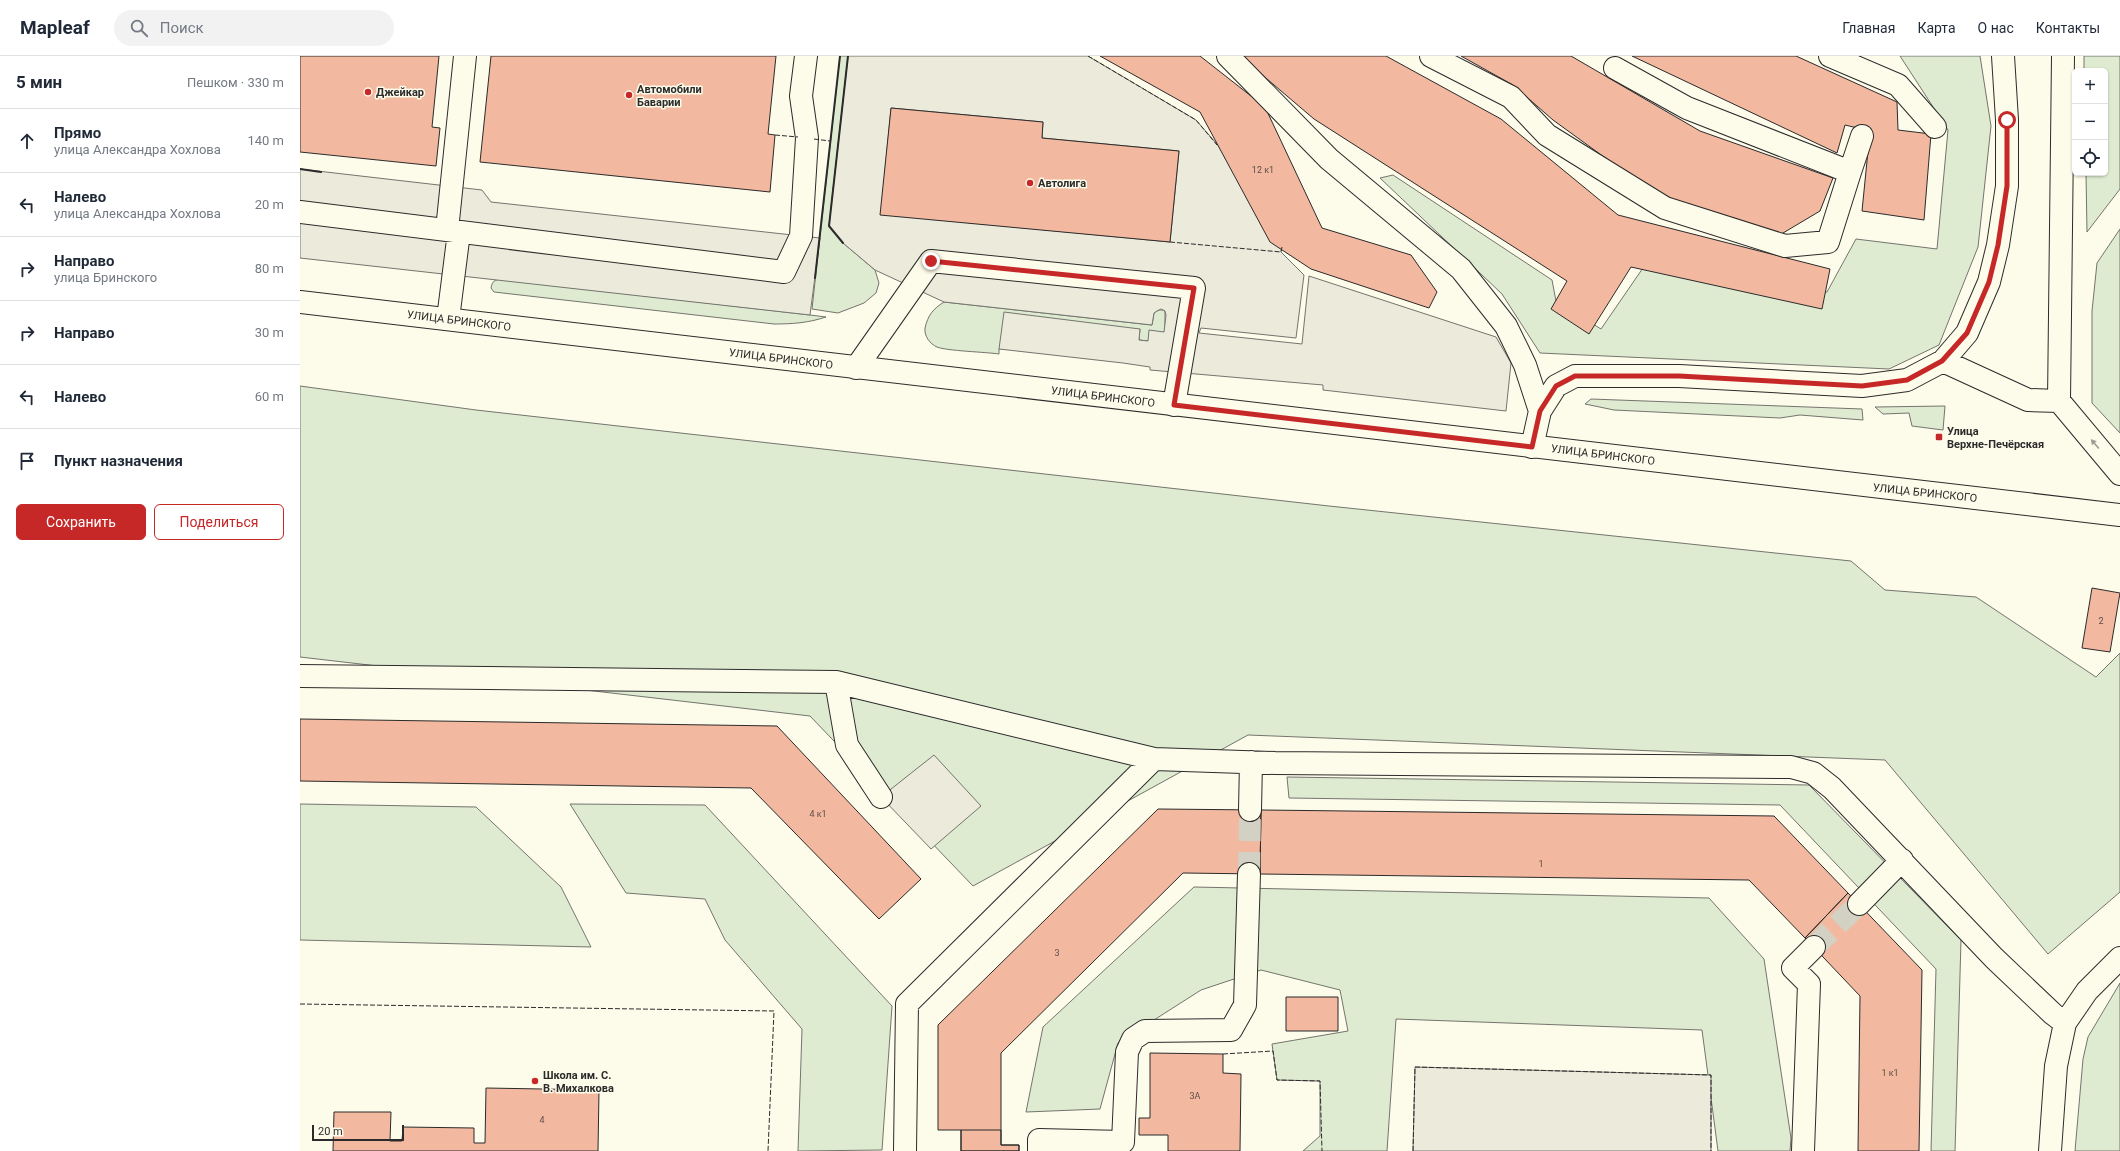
<!DOCTYPE html>
<html lang="ru">
<meta charset="utf-8">
<style>
body{margin:0;font-family:Roboto,sans-serif;background:#f2f2f3;color:#1f2937}
.controls{position:absolute;right:12px;top:12px;display:grid;overflow:hidden;border-radius:6px;box-shadow:0 1px 3px #0004}
.controls button{width:36px;height:36px;display:grid;place-items:center;padding:0;border:0;border-bottom:1px solid #e0e1e3;background:#fff;color:#1f2937;font:20px sans-serif}
.scale{position:absolute;left:12px;bottom:10px;width:92px;box-sizing:border-box;padding-left:4px;border:2px solid #2b2b2b;border-top:0;font-size:11px;line-height:14px;white-space:nowrap;color:#2b2b2b;-webkit-text-stroke:3px #fdfbea;paint-order:stroke}
.stop{position:absolute;width:12px;height:12px;margin:-9px;border:3px solid #c62828;border-radius:50%;background:#fff}
.stop.end{background:#c62828;border-color:#fff;box-shadow:0 1px 4px #0008}
.list{margin:0;padding:0;list-style:none}
h2{display:flex;justify-content:space-between;align-items:center;height:52px;margin:0;padding:0 16px;font-size:17px}
h2 small{font-size:13px;font-weight:400;color:#747a83}
.list li{display:grid;grid-template-columns:26px 1fr auto;gap:12px;align-items:center;box-sizing:border-box;height:64px;padding:0 16px;border-top:1px solid #e0e1e3}
.list b{display:block;font-size:15px;white-space:nowrap}
.list p{margin:0;font-size:13px;white-space:nowrap;color:#747a83}
.list em{font-size:13px;font-style:normal;color:#747a83}
.actions{display:flex;gap:8px;padding:12px 16px}
.actions a{flex:1;padding:9px 0;border:1px solid #c62828;border-radius:6px;text-align:center;font-size:14px;color:#c62828}
.actions .main{background:#c62828;color:#fff}
.icon{flex:none;width:22px;height:22px;fill:none;stroke:currentColor;stroke-width:2;stroke-linecap:round;stroke-linejoin:round}
.map{position:relative;flex:none;width:1820px;height:1095px;overflow:hidden}
header{display:flex;align-items:center;gap:24px;box-sizing:border-box;height:56px;padding:0 20px;background:#fff;border-bottom:1px solid #e0e1e3}
header strong{font-size:19px}
nav{display:flex;gap:22px;margin-inline-start:auto;font-size:14px}
.search{width:280px;height:36px;background:#f2f2f3;display:flex;align-items:center;gap:10px;box-sizing:border-box;padding:0 14px;border-radius:22px;color:#747a83;font-size:15px}
main{display:flex}
aside{flex:1;background:#fff}
.map>svg:first-child{display:block}
.green{fill:#deebd1;stroke:#74746e}
.parking{fill:#eceadb;stroke:#74746e;fill-rule:evenodd}
.building{fill:#f2b8a0;stroke:#2b2b2b}
.lines{fill:none;stroke-linecap:round;stroke-linejoin:round}
.minor-tunnel{stroke:#d3d1c4;stroke-width:22;stroke-dasharray:22 11;stroke-linecap:butt}
.minor-casing{stroke:#2b2b2b;stroke-width:24}
.major-casing{stroke:#2b2b2b;stroke-width:24}
.minor{stroke:#fdfbea;stroke-width:22}
.major{stroke:#fdfbea;stroke-width:22}
.fence{stroke:#2b2b2b;stroke-width:1;stroke-dasharray:5 2;stroke-linecap:butt}
.wall{stroke:#2b2b2b;stroke-width:2}
.oneway{fill:#9e9d94}
.route{stroke:#c62828;stroke-width:5}
.poi-dot{fill:#c62828;stroke:#fdfbea;stroke-width:1.5}
.labels{text-anchor:middle;dominant-baseline:central;stroke-width:3;stroke-linejoin:round;paint-order:stroke}
.number-label{font-size:9px;fill:#5d4e48}
.poi-label{font-size:11px;font-weight:bold;fill:#2b2b2b;stroke:#fdfbea;text-anchor:start}
.street-label{font-size:11px;fill:#2b2b2b;stroke:#fdfbea}
</style>
<header>
<strong>Mapleaf</strong>
<div class="search"><svg class="icon" aria-label="search" viewBox="0 0 24 24"><circle cx="10" cy="10" r="6"/><path d="M15 15l6 6"/></svg>Поиск</div>
<nav><a>Главная</a><a>Карта</a><a>О нас</a><a>Контакты</a></nav>
</header>
<main>
<aside>
<h2>5 мин<small>Пешком · 330 m</small></h2>
<ul class="list">
<li><svg class="icon" aria-label="ahead" viewBox="0 0 24 24"><path d="M12 20V5M6 11l6-6 6 6"/></svg><div><b>Прямо</b><p>улица Александра Хохлова</p></div><em>140 m</em></li>
<li><svg class="icon" aria-label="left" viewBox="0 0 24 24"><path d="M17 20v-9H6M10 6l-5 5 5 5"/></svg><div><b>Налево</b><p>улица Александра Хохлова</p></div><em>20 m</em></li>
<li><svg class="icon" aria-label="right" viewBox="0 0 24 24"><path d="M7 20v-9h11M14 6l5 5-5 5"/></svg><div><b>Направо</b><p>улица Бринского</p></div><em>80 m</em></li>
<li><svg class="icon" aria-label="right" viewBox="0 0 24 24"><path d="M7 20v-9h11M14 6l5 5-5 5"/></svg><div><b>Направо</b></div><em>30 m</em></li>
<li><svg class="icon" aria-label="left" viewBox="0 0 24 24"><path d="M17 20v-9H6M10 6l-5 5 5 5"/></svg><div><b>Налево</b></div><em>60 m</em></li>
<li><svg class="icon" aria-label="arrive" viewBox="0 0 24 24"><path d="M6 21V4h12l-3 4 3 4H6"/></svg><div><b>Пункт назначения</b></div></li>
</ul>
<div class="actions"><a class="main">Сохранить</a><a>Поделиться</a></div>
</aside>
<div class="map">
<svg width="1820" height="1095" viewBox="0 0 1820 1095">
<rect width="100%" height="100%" fill="#fdfbea"/>
<path class="green" d="M 540,0 L 548,0 L 529,170 L 543,187 L 575,214 L 579,227 L 576,237 L 564,247 L 538,257 L 512,253 Z
M 1600,0 L 1680,0 L 1691,70 L 1678,191 L 1639,289 L 1589,313 L 1240,297 L 1202,238 L 1080,122 L 1093,119 L 1252,224 L 1256,245 L 1301,273 L 1345,209 L 1527,236 L 1556,183 L 1637,193 L 1648,74 Z
M 1784,0 L 1820,0 L 1820,133 L 1787,176 L 1786,117 L 1805,117 L 1805,15 L 1784,15 Z
M 1820,173 L 1820,377 L 1792,347 L 1792,255 L 1797,207 Z
M 201,223 L 510,259 L 526,261 C 508,267 492,268 474,268 L 194,236 L 191,232 C 192,225 195,224 201,223 Z
M 644,246 L 852,269 L 854,257 C 858,254 860,253 865,255 L 865,276 L 848,285 L 839,284 L 840,273 L 699,293 L 699,298 C 686,296 647,295 637,291 C 630,288 624,280 625,272 C 628,259 633,253 644,246 Z
M 0,330 L 176,354 L 1029,450 L 1551,505 L 1585,534 L 1676,541 L 1796,621 L 1820,597 L 1820,836 L 1748,898 L 1585,704 L 948,679 L 673,830 L 510,660 L 0,601 Z
M 1291,343 L 1562,353 L 1563,364 L 1500,359 L 1480,362 L 1314,354 L 1285,348 Z
M 1645,350 L 1643,374 L 1612,370 L 1609,357 L 1583,358 L 1575,351 Z
M 987,721 L 1509,729 L 1661,884 L 1655,1095 L 1631,1095 L 1636,913 L 1480,749 L 989,742 Z
M 0,748 L 176,751 L 261,831 L 291,891 L 0,884 Z
M 270,748 L 405,749 L 592,950 L 582,1094 L 498,1095 L 502,973 L 425,884 L 405,843 L 326,837 Z
M 894,831 L 1409,842 L 1464,903 L 1491,1082 L 1490,1095 L 1418,1095 L 1402,974 L 1096,963 L 1087,1095 L 1003,1095 L 1020,1080 L 1020,1025 L 977,1024 L 972,988 L 1048,975 L 1040,934 L 961,914 L 901,934 L 818,987 L 800,1053 L 726,1056 L 743,971 Z
M 1820,927 L 1820,1095 L 1775,1095 L 1783,1003 L 1788,981 Z"/>
<path class="parking" d="M 548,0 L 788,0 L 896,64 L 984,165 L 981,196 L 1004,219 L 996,282 L 901,272 L 899,277 L 1002,288 L 1009,220 L 1196,281 L 1211,307 L 1206,355 L 1023,334 L 1023,329 L 850,314 L 850,311 L 823,307 L 699,293 L 704,256 L 840,273 L 839,284 L 848,285 L 849,274 L 864,276 L 866,259 L 865,255 L 861,253 L 857,255 L 854,257 L 852,269 L 644,246 L 575,214 L 543,187 L 529,170 ZM 591,52 L 743,66 L 742,82 L 879,95 L 870,186 L 581,158 Z
M 0,113 L 182,134 L 191,146 L 520,182 L 510,259 L 0,202 Z
M 634,699 L 681,750 L 631,793 L 581,741 Z
M 1115,1011 L 1411,1019 L 1411,1095 L 1113,1095 Z"/>
<path class="building" d="M 0,0 L 139,0 L 132,71 L 140,72 L 136,110 L 0,96 Z
M 191,0 L 476,0 L 468,78 L 475,79 L 470,136 L 180,106 Z
M 800,0 L 900,0 L 965,51 L 1022,172 L 1111,199 L 1137,236 L 1129,252 L 1011,213 L 970,186 L 900,56 Z
M 940,0 L 1086,0 L 1201,63 L 1318,159 L 1530,213 L 1522,253 L 1331,211 L 1289,278 L 1251,253 L 1267,225 L 1014,63 Z
M 1161,0 L 1271,0 L 1400,75 L 1533,122 L 1520,155 L 1478,180 L 1355,138 L 1253,64 L 1213,29 Z
M 1332,0 L 1496,0 L 1597,46 L 1598,74 L 1631,78 L 1624,164 L 1562,155 L 1570,75 L 1545,69 L 1537,97 Z
M 591,52 L 743,66 L 742,82 L 879,95 L 870,186 L 580,159 Z
M 1792,532 L 1820,537 L 1810,596 L 1782,592 Z
M 0,663 L 477,670 L 621,823 L 579,863 L 451,732 L 0,725 Z
M 858,753 L 961,754 L 960,818 L 883,817 L 701,997 L 701,1089 L 719,1089 L 719,1095 L 661,1095 L 661,1074 L 638,1074 L 638,969 Z
M 961,754 L 1474,760 L 1548,837 L 1505,882 L 1449,824 L 960,818 Z
M 1548,837 L 1622,914 L 1619,1095 L 1558,1095 L 1560,940 L 1505,882 Z
M 986,941 L 1038,941 L 1038,975 L 986,975 Z
M 850,997 L 923,998 L 923,1017 L 941,1018 L 940,1095 L 868,1095 L 868,1079 L 839,1079 L 839,1062 L 850,1062 Z
M 186,1032 L 299,1034 L 298,1095 L 33,1095 L 34,1056 L 91,1056 L 90,1085 L 102,1085 L 103,1071 L 174,1072 L 174,1087 L 185,1087 Z
M 661,1074 L 701,1074 L 701,1089 L 719,1089 L 719,1095 L 661,1095 Z"/>
<g class="lines">
<path class="minor-tunnel" d="M 949,818 L 950,754
M 1514,891 L 1559,848"/>
<g class="minor-casing">
<path id="minor" d="M 928,0 L 1029,103 L 1161,213 L 1206,270 L 1225,309 L 1240,355
M 1131,0 L 1211,41 L 1247,79 L 1365,152 L 1485,190 L 1528,186 L 1550,116 L 1387,52 L 1315,12
M 1530,0 L 1598,29 L 1635,71
M 1763,0 L 1759,345 L 1820,418
M 1550,116 L 1562,80
M 0,156 L 484,216 L 501,180 L 507,82 L 501,40 L 506,0
M 147,174 L 165,0
M 148,263 L 159,176
M 1643,305 L 1728,344 L 1759,345
M 556,312 L 631,205 L 894,232 L 874,349
M 1232,391 L 1240,355 L 1256,330 L 1275,320 L 1379,320 L 1562,330 L 1607,324 L 1643,305 L 1667,277 L 1689,226 L 1698,189 L 1707,130 L 1707,64 L 1703,0
M 0,620 L 536,626 L 854,703 L 975,707 L 1491,711 L 1513,717 L 1532,732 L 1694,902 L 1753,958 L 1765,967
M 536,626 L 547,689 L 581,741
M 950,754 L 951,706
M 1559,848 L 1602,804
M 605,1095 L 607,948 L 854,703
M 739,1095 L 739,1084 L 823,1086 L 827,996 L 833,983 L 845,975 L 931,974 L 945,949 L 949,818
M 1503,1095 L 1509,928 L 1493,912 L 1514,891
M 1750,1095 L 1756,1010 L 1765,967 L 1787,935 L 1820,902"/>
</g>
<g class="major-casing">
<path id="major" d="M 0,246 L 1820,459"/>
</g>
<use href="#minor" class="minor"/>
<use href="#major" class="major"/>
<path class="fence" d="M 788,0 L 896,64 L 917,89
M 475,79 L 498,81
M 514,83 L 530,85
M 870,186 L 981,196 L 982,191
M 0,948 L 474,955 L 468,1095
M 923,998 L 973,995 L 977,1024 L 1020,1025 L 1022,1095
M 1113,1095 L 1115,1011 L 1411,1019 L 1411,1095"/>
<path class="wall" d="M 0,113 L 21,116
M 543,187 L 529,170 L 548,0
M 515,222 L 540,0"/>
</g>
<defs><path id="oneway-solid" d="M-6-.8H1V-3.2L6.5 0L1 3.2V.8H-6Z"/></defs>
<use class="oneway" href="#oneway-solid" transform="translate(1795 388) rotate(-130)"/>
<g class="lines">
<path class="route" d="M 631,205 L 894,232 L 874,349 L 1232,391 L 1240,355 L 1256,330 L 1275,320 L 1379,320 L 1562,330 L 1607,324 L 1642,305 L 1667,277 L 1689,226 L 1698,189 L 1707,130 L 1707,64"/>
</g>
<g class="poi-dot">
<circle cx="68" cy="36" r="4"/>
<circle cx="329" cy="39" r="4"/>
<circle cx="730" cy="127" r="4"/>
<rect x="1635" y="377" width="8" height="8" rx="2"/>
<circle cx="235" cy="1025" r="4"/>
</g>
<g class="labels">
<g class="number-label">
<text x="963" y="114">12 к1</text>
<text x="1801" y="565">2</text>
<text x="518" y="758">4 к1</text>
<text x="1241" y="808">1</text>
<text x="757" y="897">3</text>
<text x="1590" y="1017">1 к1</text>
<text x="895" y="1040">3А</text>
<text x="242" y="1064">4</text>
</g>
<g class="poi-label">
<text x="337" y="33">Автомобили<tspan x="337" dy="13">Баварии</tspan></text>
<text x="76" y="36">Джейкар</text>
<text x="738" y="127">Автолига</text>
<text x="1647" y="375">Улица<tspan x="1647" dy="13">Верхне-Печёрская</tspan></text>
<text x="243" y="1019">Школа им. С.<tspan x="243" dy="13">В. Михалкова</tspan></text>
</g>
<g class="street-label">
<text transform="translate(159 265) rotate(7)">УЛИЦА БРИНСКОГО</text>
<text transform="translate(481 303) rotate(7)">УЛИЦА БРИНСКОГО</text>
<text transform="translate(803 341) rotate(7)">УЛИЦА БРИНСКОГО</text>
<text transform="translate(1303 399) rotate(7)">УЛИЦА БРИНСКОГО</text>
<text transform="translate(1625 437) rotate(6)">УЛИЦА БРИНСКОГО</text>
</g>
</g>
</svg>
<div class="controls">
<button>+</button>
<button>−</button>
<button><svg class="icon" aria-label="locate" viewBox="0 0 24 24"><circle cx="12" cy="12" r="6"/><path d="M12 2v4M12 18v4M2 12h4M18 12h4"/></svg></button>
</div>
<div class="scale">20 m</div>
<div class="stop" style="left:1707px;top:64px"></div>
<div class="stop end" style="left:631px;top:205px"></div>
</div>
</main>
